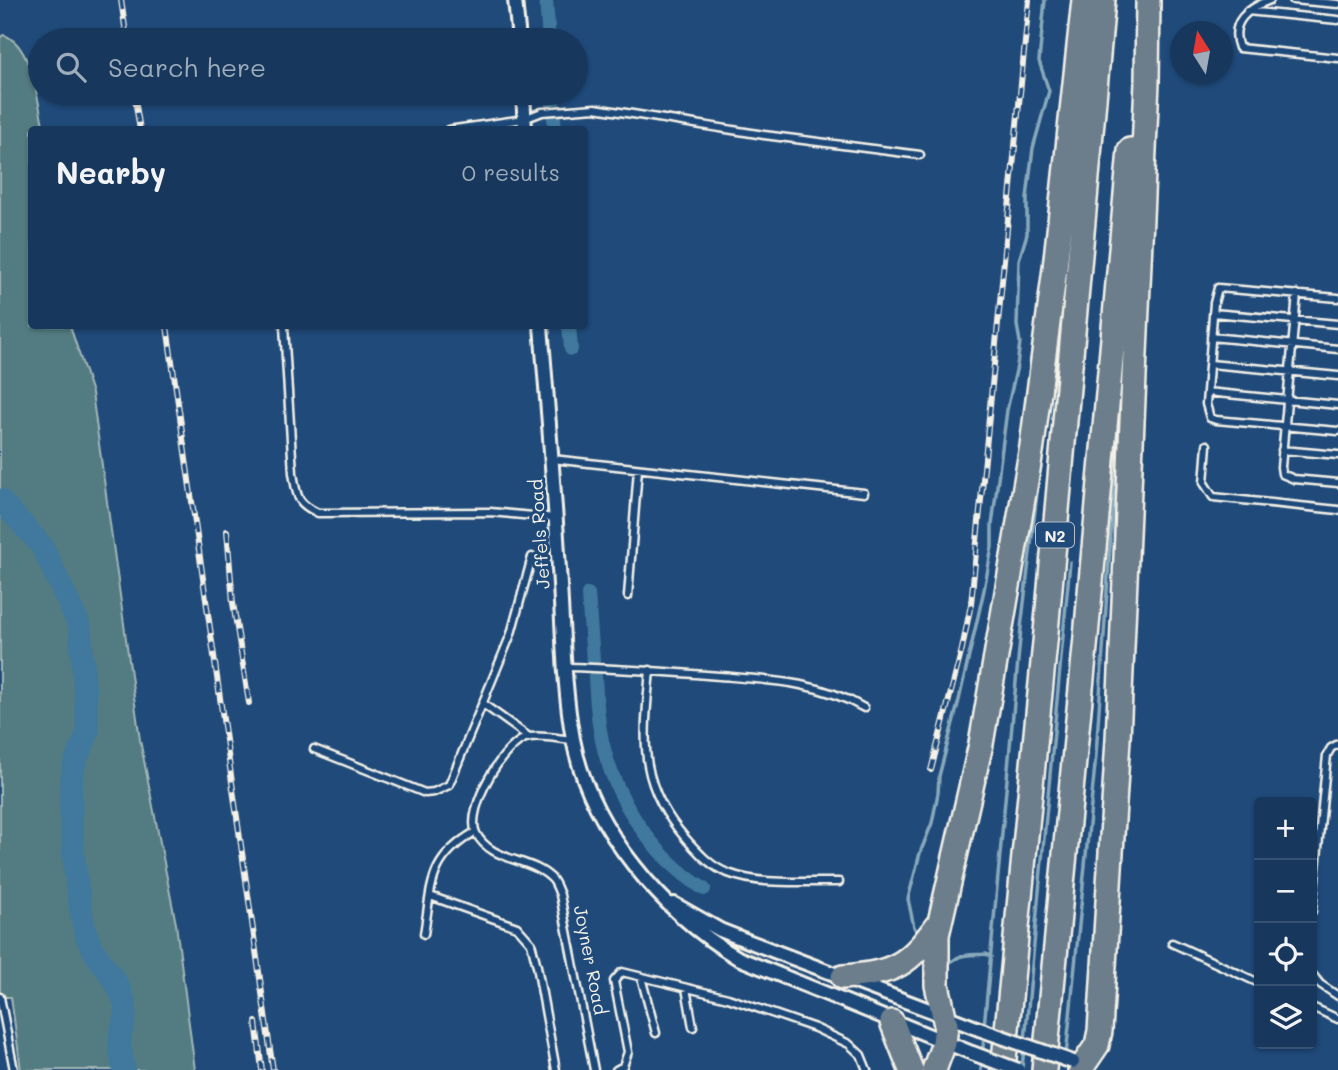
<!DOCTYPE html>
<meta charset="utf-8">
<style>
body{margin:0;font-family:Mali,sans-serif;background:#203f62;color:#f1f3f6}
.controls{position:absolute;right:21px;bottom:21px;display:grid;overflow:hidden;border-radius:7px;box-shadow:0 2px 5px #0004}
.controls button{width:63px;height:63px;display:grid;place-items:center;padding:0;border:0;border-bottom:2px solid #365272;background:#17385c;color:#f1f3f6;font:35px sans-serif}
.compass{position:absolute;left:1170px;top:21px;width:63px;height:63px;border-radius:50%;background:#17385c;box-shadow:0 2px 5px #0004;rotate:349deg}
.list{margin:0;padding:0;list-style:none}
h2{display:flex;justify-content:space-between;align-items:center;height:91px;margin:0;padding:0 28px;font-size:30px}
h2 small{font-size:23px;font-weight:400;color:#9eacbb}
.icon{flex:none;width:38px;height:38px;fill:none;stroke:currentColor;stroke-width:2;stroke-linecap:round;stroke-linejoin:round}
.map{position:relative;flex:none;width:1338px;height:1070px;overflow:hidden}
.search{position:absolute;background:#17385c;box-shadow:0 2px 5px #0004;left:28px;top:28px;width:560px;height:77px;display:flex;align-items:center;gap:18px;box-sizing:border-box;padding:0 24px;border-radius:38px;color:#9eacbb;font-size:26px}
.panel{position:absolute;background:#17385c;box-shadow:0 2px 5px #0004;left:28px;top:126px;width:560px;height:203px;border-radius:7px}
.map>svg:first-child{display:block}
.green{fill:#527b82;stroke:#a3b6b5;stroke-width:2}
.lines{fill:none;stroke-linecap:round;stroke-linejoin:round}
.stream{stroke:#89a9bb;stroke-width:3.5}
.canal{stroke:#41799d;stroke-width:14}
.river{stroke:#41799d;stroke-width:23}
.lane-casing{stroke:#f4f1e8;stroke-width:11}
.street-casing{stroke:#f4f1e8;stroke-width:18}
.highway-casing{stroke:#f4f1e8;stroke-width:28}
.lane{stroke:#1f4a7a;stroke-width:6}
.street{stroke:#1f4a7a;stroke-width:12}
.highway{stroke:#6c7d8b;stroke-width:23}
.rail-casing{stroke:#f4f1e8;stroke-width:6}
.rail{stroke:#1f4a7a;stroke-width:3.5;stroke-dasharray:10;stroke-linecap:butt}
.street-bridge-casing{stroke:#f4f1e8;stroke-width:18;stroke-linecap:butt}
.street-bridge{stroke:#1f4a7a;stroke-width:12}
.labels{text-anchor:middle;dominant-baseline:central;stroke-width:6;stroke-linejoin:round;paint-order:stroke}
.shield{fill:#1f4a7a;stroke:#b4bfc7;stroke-width:2}
.shield-label{font-size:16px;font-weight:bold;fill:#f4f1e8}
.street-label{font-size:18px;fill:#f4f1e8;stroke:#1f4a7a}
</style>
<div class="map">
<svg width="1338" height="1070" viewBox="0 0 1338 1070">
<rect width="100%" height="100%" fill="#1f4a7a"/>
<filter id="ink" filterUnits="userSpaceOnUse"><feTurbulence type="fractalNoise" baseFrequency=".0143" numOctaves="2"/><feDisplacementMap in="SourceGraphic" scale="14" xChannelSelector="R" yChannelSelector="G"/><feConvolveMatrix kernelMatrix="1 2 1 2 8 2 1 2 1" color-interpolation-filters="sRGB"/></filter>
<g filter="url(#ink)">
<path class="green" d="M 3,35 C 32,42 38,104 44,129 L 32,130 L 32,326 L 70,326 L 92,393 L 140,740 L 176,924 L 195,1070 L 21,1070 L 11,997 L 0,997 L 0,38 Z"/>
<g class="lines">
<path class="stream" d="M 919,935 L 914,927 L 908,899 L 920,853 L 932,823 L 938,793 L 939,776 L 959,700 L 984,590 L 992,547 L 992,525 L 1007,410 L 1017,366 L 1020,342 L 1017,325 L 1019,260 L 1027,234 L 1027,198 L 1033,148 L 1049,91 L 1039,61 L 1045,0
M 950,962 C 954,961 956,958 959,957 C 965,954 979,955 986,954 L 991,957
M 984,1027 L 1021,628 L 1041,460
M 1025,1040 L 1070,562
M 1066,1056 L 1096,755 L 1121,382
M 1022,1068 L 1024,1048
M 981,1070 L 984,1035"/>
<path class="canal" d="M 546,0 L 549,40
M 552,93 L 555,130
M 569,326 L 571,349
M 588,594 L 593,660
M 595,676 C 596,694 597,713 600,730 C 611,795 650,854 704,889"/>
<path class="river" d="M 0,500 L 42,546 L 80,627 L 88,732 C 84,744 78,754 74,766 C 65,796 77,913 89,942 C 99,963 117,978 124,1001 C 128,1014 122,1026 120,1038 C 119,1048 122,1060 124,1070"/>
<g class="lane-casing">
<path id="lane" d="M 1270,0 C 1248,8 1229,22 1239,48 L 1338,58
M 1293,0 L 1338,4
M 1247,11 L 1338,20
M 448,130 L 524,119 L 542,112 L 595,108 L 764,135 L 920,155
M 1297,294 L 1281,467 L 1282,474 L 1294,479 L 1338,483
M 1338,298 L 1218,288 L 1214,303 L 1206,404 L 1210,418 L 1216,420 L 1338,431
M 1213,313 L 1338,324
M 284,326 L 293,473 C 297,496 296,503 318,513 L 490,512 L 556,518
M 1211,337 L 1338,349
M 1210,364 L 1338,376
M 1207,392 L 1338,405
M 1207,445 L 1204,483 L 1213,497 L 1338,510
M 1282,450 L 1338,455
M 552,459 L 864,493
M 628,596 L 638,469
M 565,667 C 617,668 668,672 720,676 C 770,680 820,682 864,708
M 650,670 C 644,740 636,783 687,840 C 699,853 711,867 728,873 C 762,886 803,881 839,882
M 483,704 L 529,737
M 573,740 C 560,739 543,735 530,737 C 504,740 465,810 476,833 C 491,863 533,857 553,880 C 556,884 558,890 560,895 L 594,1070
M 314,749 L 425,793 L 434,792 L 449,785 L 511,634 L 532,557
M 430,896 L 517,927 L 531,943 L 537,966 L 556,1070
M 1312,911 L 1327,755 L 1331,748 L 1338,744
M 424,934 C 432,885 428,859 475,832
M 1172,943 L 1259,983
M 1312,974 L 1320,984 L 1338,996
M 641,977 L 656,1033
M 686,988 L 693,1027
M 0,997 L 14,1070
M 1312,1007 L 1338,1019
M 616,1070 L 623,1066 L 628,1052 L 614,981 L 622,972 L 728,998 L 815,1028 L 849,1044 L 861,1055 L 867,1070"/>
</g>
<g class="street-casing">
<path id="street" d="M 515,0 L 519,40
M 523,93 L 525,130
M 541,326 C 548,407 554,488 559,569 C 563,625 563,683 573,739 C 589,827 663,913 738,958 L 972,1053
M 674,904 L 720,930 L 753,943 L 979,1029"/>
</g>
<g class="highway-casing">
<path id="highway" d="M 843,977 C 896,973 908,965 939,923
M 892,1022 L 911,1070
M 934,1070 L 944,1043 L 946,1025 L 937,985 L 937,935 L 981,744 L 1032,446 L 1055,268 L 1084,0
M 1003,1070 L 1046,632 L 1103,0
M 1044,1070 L 1086,637 L 1130,150
M 1080,1070 L 1097,1045 L 1100,1031 L 1118,739 L 1147,82 L 1148,0"/>
</g>
<use href="#lane" class="lane"/>
<use href="#street" class="street"/>
<use href="#highway" class="highway"/>
<g class="rail-casing">
<path id="rail" d="M 121,0 L 127,40
M 134,93 L 140,130
M 167,326 L 273,1070
M 227,531 L 233,603 L 249,703
M 931,770 L 962,649 L 971,604 L 1029,0
M 256,1022 L 262,1070"/>
</g>
<use href="#rail" class="rail"/>
<g class="street-bridge-casing">
<path id="street-bridge" d="M 979,1029 L 1073,1062
M 972,1053 L 1018,1070"/>
</g>
<use href="#street-bridge" class="street-bridge"/>
</g>
</g>
<g class="labels">
<rect class="shield" x="1036" y="522.5" width="38" height="25" rx="5"/>
<g class="shield-label">
<text x="1055" y="535">N2</text>
</g>
<g class="street-label">
<text transform="translate(539 534) rotate(-94)">Jeffels Road</text>
<text transform="translate(591 960) rotate(79)">Joyner Road</text>
</g>
</g>
</svg>
<div class="controls">
<button>+</button>
<button>−</button>
<button><svg class="icon" aria-label="locate" viewBox="0 0 24 24"><circle cx="12" cy="12" r="6"/><path d="M12 2v4M12 18v4M2 12h4M18 12h4"/></svg></button>
<button><svg class="icon" aria-label="layers" viewBox="0 0 24 24"><path d="M12 4l9 5-9 5-9-5zM3 14l9 5 9-5"/></svg></button>
</div>
<svg class="compass" viewBox="-18 -18 36 36"><path d="M0-13l5 13h-10z" fill="#e53935"/><path d="M0 13l5-13h-10z" fill="#9eacbb"/></svg>
<div class="search"><svg class="icon" aria-label="search" viewBox="0 0 24 24"><circle cx="10" cy="10" r="6"/><path d="M15 15l6 6"/></svg>Search here</div>
<section class="panel">
<h2>Nearby<small>0 results</small></h2>
<ul class="list">
</ul>
</section>
</div>
